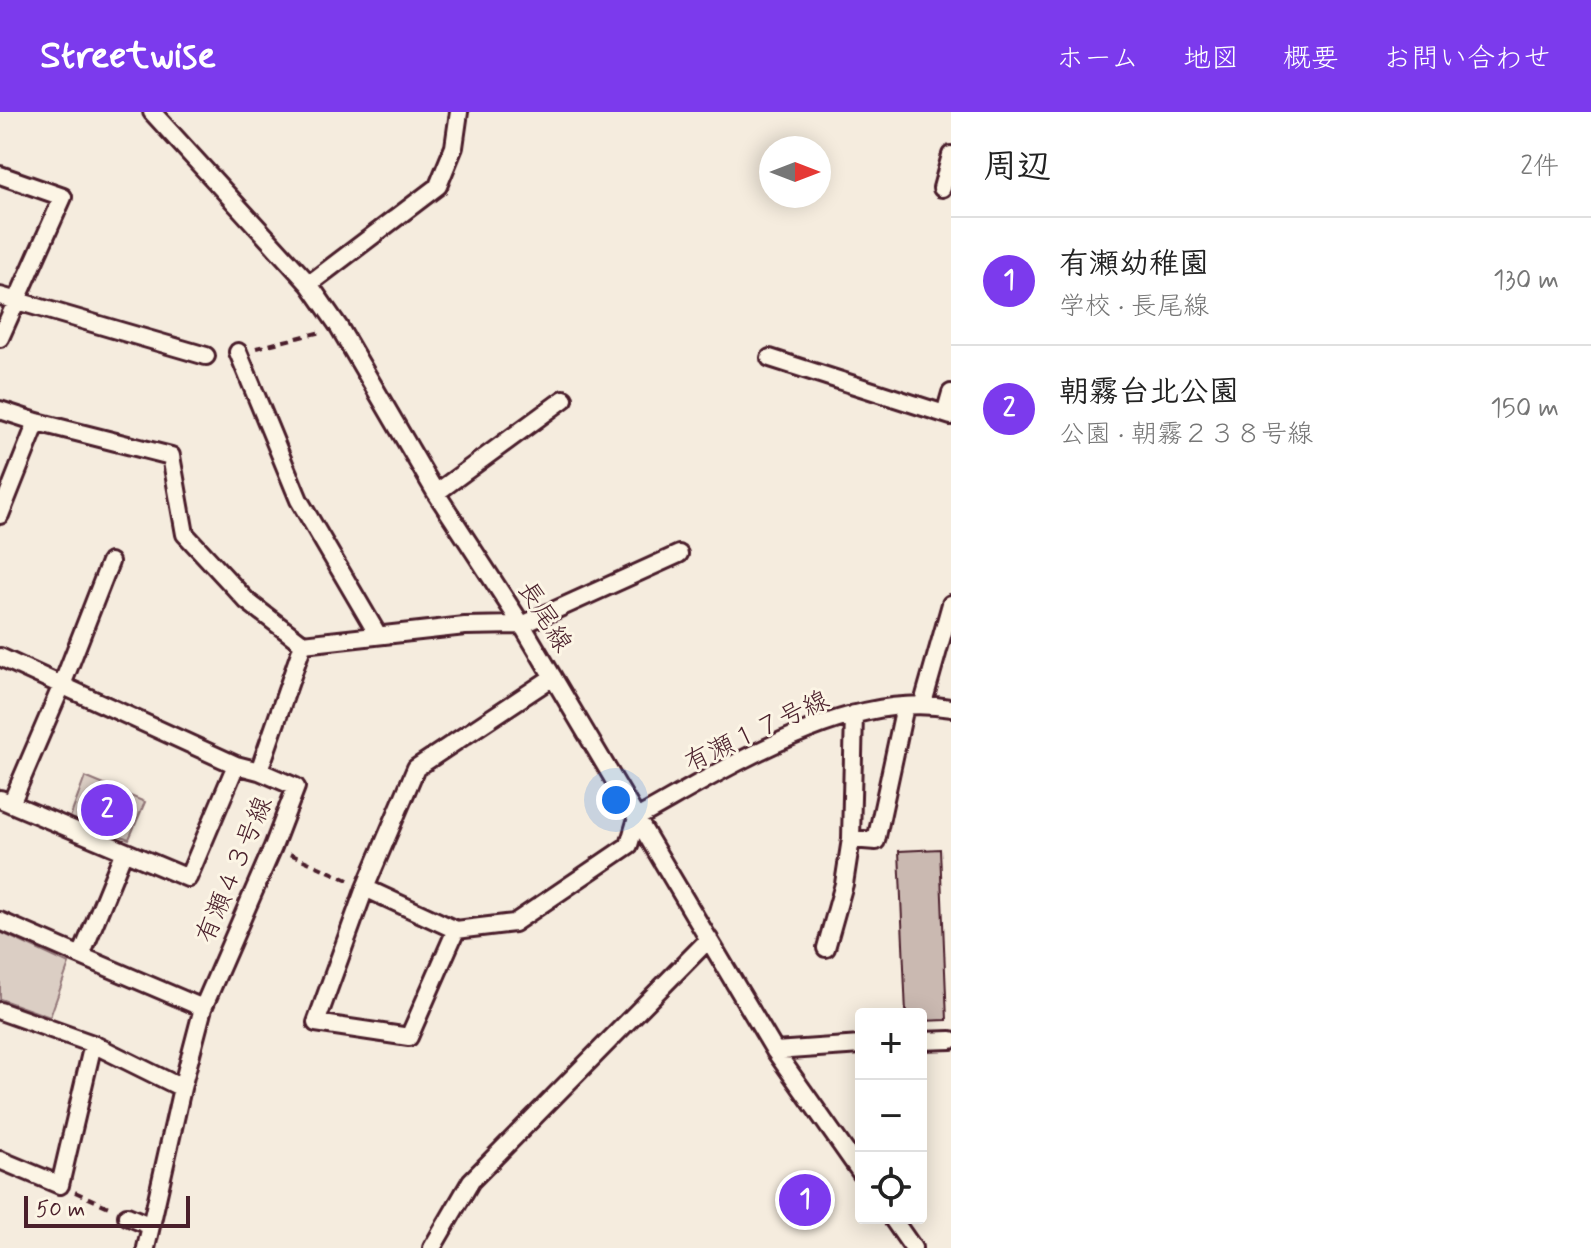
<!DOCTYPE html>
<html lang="ja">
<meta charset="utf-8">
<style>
body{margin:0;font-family:Mynerve,"Klee One",sans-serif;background:#f6f6f6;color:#222}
.controls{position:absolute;right:24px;bottom:24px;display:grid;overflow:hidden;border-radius:8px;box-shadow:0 4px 20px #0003}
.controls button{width:72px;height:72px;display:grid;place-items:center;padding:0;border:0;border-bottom:2px solid #e0e0e0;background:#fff;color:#222;font:40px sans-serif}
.compass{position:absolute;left:759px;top:24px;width:72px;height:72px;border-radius:50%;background:#fff;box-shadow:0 4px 20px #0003;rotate:90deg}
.scale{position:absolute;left:24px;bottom:20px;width:166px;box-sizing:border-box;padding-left:8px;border:4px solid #4a1f2b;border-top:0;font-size:22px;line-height:28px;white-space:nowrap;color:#4a1f2b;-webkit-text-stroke:6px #fcf5e5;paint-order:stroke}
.you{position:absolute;left:616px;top:688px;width:28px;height:28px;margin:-20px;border:6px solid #fff;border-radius:50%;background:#1a73e8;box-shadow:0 0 0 12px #1a73e833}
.badge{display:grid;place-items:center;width:52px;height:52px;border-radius:50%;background:#7c3aed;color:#fff;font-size:26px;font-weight:700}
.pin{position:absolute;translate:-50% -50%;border:4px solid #fff;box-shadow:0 2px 8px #0006}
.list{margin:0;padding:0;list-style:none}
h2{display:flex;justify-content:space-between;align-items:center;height:104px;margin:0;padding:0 32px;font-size:34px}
h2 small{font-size:26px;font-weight:400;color:#767676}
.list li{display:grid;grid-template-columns:52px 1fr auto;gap:24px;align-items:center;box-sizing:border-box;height:128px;padding:0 32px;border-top:2px solid #e0e0e0}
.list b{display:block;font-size:30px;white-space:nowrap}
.list p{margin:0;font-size:26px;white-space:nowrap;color:#767676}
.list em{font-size:26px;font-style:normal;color:#767676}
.icon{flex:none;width:44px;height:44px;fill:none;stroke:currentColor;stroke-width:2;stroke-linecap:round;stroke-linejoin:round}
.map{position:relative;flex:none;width:951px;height:1136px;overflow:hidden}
header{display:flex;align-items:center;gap:48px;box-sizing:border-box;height:112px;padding:0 40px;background:#7c3aed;color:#fff}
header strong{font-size:38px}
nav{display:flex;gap:44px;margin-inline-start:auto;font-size:28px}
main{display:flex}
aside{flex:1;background:#fff}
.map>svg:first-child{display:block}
.park{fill:#dbcec4;stroke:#927678;stroke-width:2}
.building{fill:#cab9b1;stroke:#4a1f2b;stroke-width:2}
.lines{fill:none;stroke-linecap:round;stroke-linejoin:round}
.minor-casing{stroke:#4a1f2b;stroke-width:22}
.path{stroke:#4a1f2b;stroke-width:4;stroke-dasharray:8 6;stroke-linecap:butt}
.minor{stroke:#fcf5e5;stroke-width:16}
.labels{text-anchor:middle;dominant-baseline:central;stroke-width:6;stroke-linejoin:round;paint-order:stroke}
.street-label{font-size:26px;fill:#4a1f2b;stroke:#fcf5e5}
</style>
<header>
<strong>Streetwise</strong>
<nav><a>ホーム</a><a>地図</a><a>概要</a><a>お問い合わせ</a></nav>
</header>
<main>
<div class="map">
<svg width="951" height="1136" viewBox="0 0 951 1136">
<rect width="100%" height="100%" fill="#f5ecde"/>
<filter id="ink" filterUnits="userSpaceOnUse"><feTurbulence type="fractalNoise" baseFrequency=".0125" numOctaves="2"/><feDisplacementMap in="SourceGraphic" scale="16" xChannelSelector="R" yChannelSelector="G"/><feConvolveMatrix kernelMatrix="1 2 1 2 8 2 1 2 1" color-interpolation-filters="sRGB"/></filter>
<g filter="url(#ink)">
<path class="park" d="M 85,665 L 145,690 L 129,727 L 70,706 Z
M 0,820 L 69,852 L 50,905 L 0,887 Z"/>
<path class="building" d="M 940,737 L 947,908 L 921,909 L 921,902 L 906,902 L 899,739 Z"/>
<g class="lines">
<g class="minor-casing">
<path id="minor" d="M 152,0 L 309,172 L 339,215 L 436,381 L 522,513 L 775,939 L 861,1061
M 0,63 L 63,85 L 0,226
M 942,76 L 951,43
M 309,172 L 438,74 L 454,35 L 459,0
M 0,184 L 206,244
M 238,240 L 299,388 L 378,523
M 770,246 L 951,304
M 0,298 L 37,310 L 171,344 L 185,422 L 247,489 L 303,532 L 465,514 L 522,513 L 679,442
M 945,302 L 951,281
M 436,381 L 564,287
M 0,403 L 37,310
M 0,545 L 236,653 L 259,659 L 303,532
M 923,591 L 951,492
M 0,687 L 188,766 L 236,653
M 11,692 L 62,573 L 110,450
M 851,727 L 876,729 L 905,594
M 124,739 L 81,844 L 203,896 L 182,976
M 365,776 L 416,656 L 553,565
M 0,809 L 81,844
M 456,818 L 409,925 L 316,911 L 365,776 L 456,818 L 514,811 L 629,733 L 637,706 C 724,658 848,577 951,596
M 826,836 L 844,772 L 851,727 L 854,602
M 203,896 L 273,735 L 296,675 L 259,659
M 0,899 L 93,932 L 182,976 L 146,1136
M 921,929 L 951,928
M 775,939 L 861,933
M 0,1048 L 60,1073 L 93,932
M 127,1104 L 151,1114
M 892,1106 L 913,1136
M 432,1136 L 471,1069 L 709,827"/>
</g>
<path class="path" d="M 256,236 L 321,220
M 290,742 L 348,768
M 75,1080 L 111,1096"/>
<use href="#minor" class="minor"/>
</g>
</g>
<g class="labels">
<g class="street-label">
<text transform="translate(544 505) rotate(58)">長尾線</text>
<text transform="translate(757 620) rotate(-25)">有瀬１７号線</text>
<text transform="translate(235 758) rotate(-67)">有瀬４３号線</text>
</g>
</g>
</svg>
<div class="controls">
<button>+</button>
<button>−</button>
<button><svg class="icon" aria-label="locate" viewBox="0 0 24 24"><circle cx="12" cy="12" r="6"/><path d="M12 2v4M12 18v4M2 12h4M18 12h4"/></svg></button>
</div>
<svg class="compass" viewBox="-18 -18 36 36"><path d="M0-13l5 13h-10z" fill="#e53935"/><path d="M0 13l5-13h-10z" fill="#767676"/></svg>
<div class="scale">50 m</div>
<div class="you"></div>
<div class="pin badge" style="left:805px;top:1088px">1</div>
<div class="pin badge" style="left:107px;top:698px">2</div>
</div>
<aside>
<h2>周辺<small>2件</small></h2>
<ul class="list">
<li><span class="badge">1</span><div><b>有瀬幼稚園</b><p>学校 · 長尾線</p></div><em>130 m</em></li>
<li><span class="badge">2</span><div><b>朝霧台北公園</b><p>公園 · 朝霧２３８号線</p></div><em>150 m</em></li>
</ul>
</aside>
</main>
